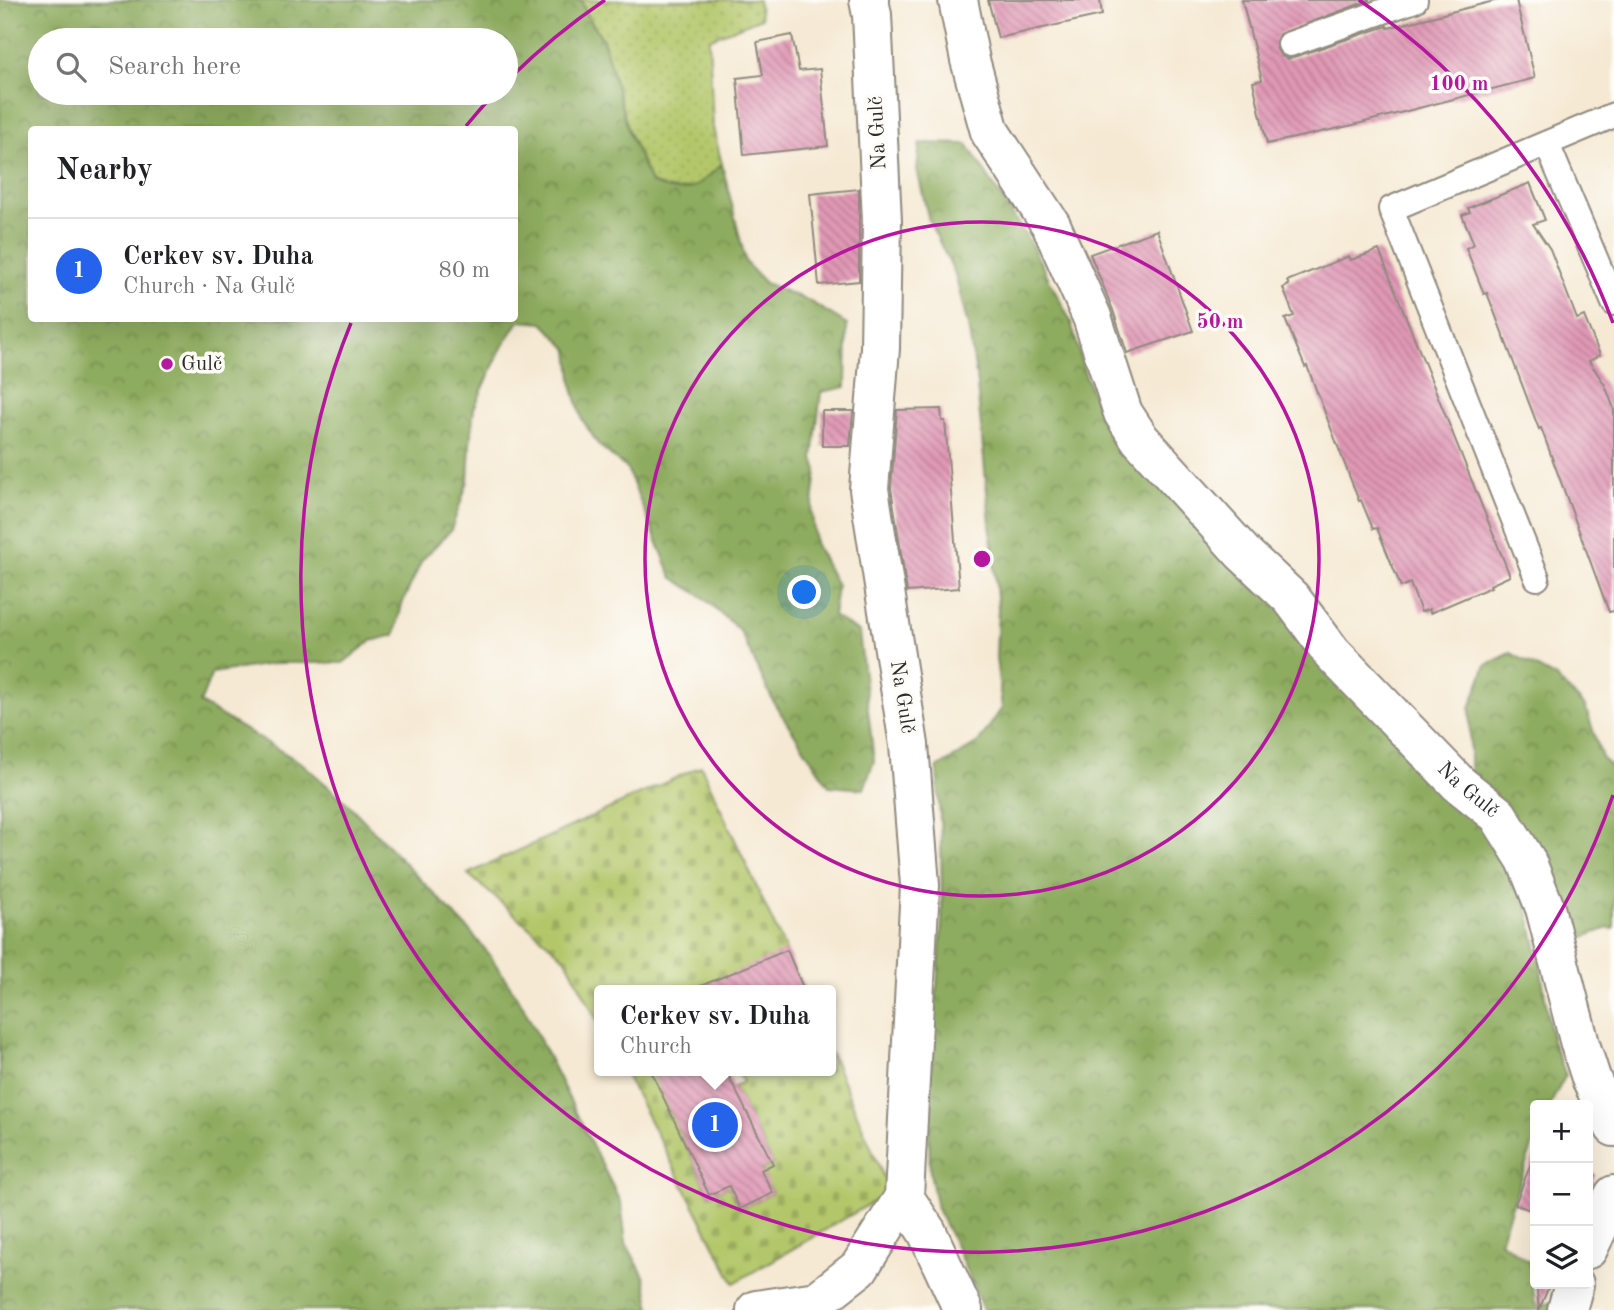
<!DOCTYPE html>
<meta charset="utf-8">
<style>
body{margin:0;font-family:"Old Standard TT",serif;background:#f6f6f6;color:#202124}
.controls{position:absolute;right:21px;bottom:21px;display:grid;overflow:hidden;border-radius:7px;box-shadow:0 7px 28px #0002}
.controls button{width:63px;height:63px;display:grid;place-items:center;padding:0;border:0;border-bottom:2px solid #e0e0e0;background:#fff;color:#202124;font:35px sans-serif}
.you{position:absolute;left:805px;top:593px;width:24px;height:24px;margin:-18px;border:5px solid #fff;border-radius:50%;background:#1a73e8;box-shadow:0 0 0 10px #1a73e833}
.badge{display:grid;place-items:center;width:46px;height:46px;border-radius:50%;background:#2563eb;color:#fff;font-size:23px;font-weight:700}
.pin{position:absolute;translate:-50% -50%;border:4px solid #fff;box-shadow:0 2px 7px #0006}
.popup{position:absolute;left:594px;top:985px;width:242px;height:91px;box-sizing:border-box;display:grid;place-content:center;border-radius:7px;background:#fff;filter:drop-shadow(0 2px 5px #0005);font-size:23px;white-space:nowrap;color:#757577}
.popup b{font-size:26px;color:#202124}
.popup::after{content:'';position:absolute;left:50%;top:100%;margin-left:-14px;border:14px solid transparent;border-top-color:#fff}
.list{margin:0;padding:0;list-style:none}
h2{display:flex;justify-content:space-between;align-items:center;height:91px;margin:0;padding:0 28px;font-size:30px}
h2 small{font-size:23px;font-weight:400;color:#757577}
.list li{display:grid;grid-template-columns:46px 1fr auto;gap:21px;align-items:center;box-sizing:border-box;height:105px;padding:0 28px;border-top:2px solid #e0e0e0}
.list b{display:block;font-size:26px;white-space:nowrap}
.list p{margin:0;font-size:23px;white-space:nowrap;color:#757577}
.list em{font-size:23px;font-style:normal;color:#757577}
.icon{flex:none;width:38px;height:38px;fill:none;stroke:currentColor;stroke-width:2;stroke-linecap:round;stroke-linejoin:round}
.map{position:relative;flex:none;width:1614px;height:1310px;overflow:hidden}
.search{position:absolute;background:#fff;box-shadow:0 7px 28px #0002;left:28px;top:28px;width:490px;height:77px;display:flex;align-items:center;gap:18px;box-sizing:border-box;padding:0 24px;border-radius:38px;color:#757577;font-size:26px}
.panel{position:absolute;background:#fff;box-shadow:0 7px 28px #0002;left:28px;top:126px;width:490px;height:196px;border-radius:7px}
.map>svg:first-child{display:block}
.grass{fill:url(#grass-dots);stroke:#6f794b;stroke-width:2}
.forest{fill:url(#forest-crowns);stroke:#5c6c45;stroke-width:2;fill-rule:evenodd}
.cemetery{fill:url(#cemetery-stones);stroke:#6f794b;stroke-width:2}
.building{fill:url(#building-back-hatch)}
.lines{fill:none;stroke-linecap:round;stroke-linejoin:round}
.lane-casing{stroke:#908a7f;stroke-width:28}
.street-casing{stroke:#908a7f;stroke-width:42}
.lane{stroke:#fff;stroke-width:24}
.street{stroke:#fff;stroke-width:38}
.ring{fill:none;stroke:#b5179e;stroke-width:3.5}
.poi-dot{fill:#b5179e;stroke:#fdfcf7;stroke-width:2.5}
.labels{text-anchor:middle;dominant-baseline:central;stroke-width:7;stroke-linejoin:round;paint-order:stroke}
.street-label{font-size:21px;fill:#2b2b2b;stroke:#fdfcf7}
.poi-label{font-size:21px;fill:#2b2b2b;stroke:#fdfcf7;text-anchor:start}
.centre{fill:#b5179e;stroke:#fdfcf7;stroke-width:3.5}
.ring-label{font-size:21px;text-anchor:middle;font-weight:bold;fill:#b5179e;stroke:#fdfcf7;stroke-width:7;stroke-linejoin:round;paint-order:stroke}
</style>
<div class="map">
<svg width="1614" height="1310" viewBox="0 0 1614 1310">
<defs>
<pattern id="grass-dots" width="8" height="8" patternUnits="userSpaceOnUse" patternTransform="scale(1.75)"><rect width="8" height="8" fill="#b3c76b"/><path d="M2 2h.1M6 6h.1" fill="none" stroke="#9aab5d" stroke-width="1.8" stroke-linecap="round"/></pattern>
<pattern id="forest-crowns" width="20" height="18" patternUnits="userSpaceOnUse" patternTransform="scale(1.75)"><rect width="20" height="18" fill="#8eac5f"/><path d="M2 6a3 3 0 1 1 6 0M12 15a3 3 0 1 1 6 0" fill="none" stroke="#748c4f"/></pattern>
<pattern id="cemetery-stones" width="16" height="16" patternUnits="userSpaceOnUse" patternTransform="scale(1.75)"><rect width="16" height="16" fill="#b3c76b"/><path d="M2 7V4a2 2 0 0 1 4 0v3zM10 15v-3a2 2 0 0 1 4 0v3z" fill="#9aab5d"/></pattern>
<pattern id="building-back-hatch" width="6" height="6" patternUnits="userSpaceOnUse" patternTransform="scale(1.75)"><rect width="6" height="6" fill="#e098b5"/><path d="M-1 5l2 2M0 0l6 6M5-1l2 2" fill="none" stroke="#b67c93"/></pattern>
</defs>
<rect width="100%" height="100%" fill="#fdfcf7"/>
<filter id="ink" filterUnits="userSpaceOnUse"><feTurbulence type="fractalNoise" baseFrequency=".0143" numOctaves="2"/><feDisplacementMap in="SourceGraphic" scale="14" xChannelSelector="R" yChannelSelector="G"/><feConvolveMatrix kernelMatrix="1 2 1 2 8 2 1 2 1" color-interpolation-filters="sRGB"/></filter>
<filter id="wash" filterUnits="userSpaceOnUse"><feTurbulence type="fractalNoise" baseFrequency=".00686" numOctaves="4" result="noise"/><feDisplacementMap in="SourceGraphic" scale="28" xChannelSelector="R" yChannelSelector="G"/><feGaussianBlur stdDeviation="1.57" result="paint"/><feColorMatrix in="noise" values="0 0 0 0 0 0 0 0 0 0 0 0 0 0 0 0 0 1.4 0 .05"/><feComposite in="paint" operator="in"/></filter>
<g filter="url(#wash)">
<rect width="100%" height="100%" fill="#f5e9d3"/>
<path class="grass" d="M 581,0 L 758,0 L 761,18 L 709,39 L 713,128 L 722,164 L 697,187 L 672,191 L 651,183 L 629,133 L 603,40 L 587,15 Z"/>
<path class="forest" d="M 0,0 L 581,0 L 587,15 L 603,40 L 629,133 L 651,183 C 688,198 694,189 722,164 L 746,263 L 765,283 L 809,301 L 847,324 L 846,387 L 821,392 L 813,458 L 817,470 L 812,512 L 815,543 L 837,586 L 833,616 L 859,632 L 874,761 L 864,789 L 829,786 L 774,703 L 740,631 L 704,598 L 672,577 L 627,469 L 598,444 L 582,419 L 573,388 L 569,350 L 543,323 L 519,321 L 500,351 L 474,408 L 470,444 L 468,481 L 451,530 L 422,560 L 402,604 L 395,635 L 371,641 L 343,663 L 278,663 L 212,673 L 200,703 L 303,764 L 349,805 L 469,930 L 489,954 L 523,1006 L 621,1203 L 626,1243 L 645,1278 L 651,1310 L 0,1310 ZM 40,40 L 506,40 L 506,93 L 40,93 ZM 32,130 L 514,130 L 514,318 L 32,318 Z
M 920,143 L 967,144 L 1031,244 L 1071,322 L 1085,374 L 1102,417 L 1120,446 L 1193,512 L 1491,823 L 1518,865 L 1540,964 L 1552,1041 L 1566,1075 L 1550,1105 L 1535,1105 L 1535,1138 L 1500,1241 L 1530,1262 L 1535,1305 L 1551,1303 L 1552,1310 L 983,1310 L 956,1246 L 937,1209 L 930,1173 L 928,1100 L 942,921 L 941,836 L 937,768 L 978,743 L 1002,708 L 996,658 L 998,608 L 976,375 L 968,326 L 955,274 L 929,221 L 917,169 Z
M 1511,653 L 1556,678 L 1585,706 L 1602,758 L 1614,769 L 1614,929 L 1608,928 L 1578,939 L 1470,771 L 1470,708 L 1486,665 Z"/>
<path class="cemetery" d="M 701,766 L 804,990 L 600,990 L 599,1024 L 566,959 L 468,874 Z
M 831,1053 L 890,1192 L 734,1283 L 624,1071 L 655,1071 L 654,1076 L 709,1195 L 729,1186 L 740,1209 L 772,1193 L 761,1170 L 773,1164 L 734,1087 L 743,1082 L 737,1071 L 830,1071 Z"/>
<g id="blocks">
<path class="building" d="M 988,0 L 1100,0 L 1102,15 L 998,38 Z
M 1242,0 L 1370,0 L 1279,34 L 1276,41 L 1276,48 L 1281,56 L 1288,59 L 1387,26 L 1388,28 L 1498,0 L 1516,0 L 1535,78 L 1353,125 L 1267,144 L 1253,82 L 1262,80 Z
M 792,35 L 799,71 L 820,69 L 828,146 L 744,155 L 737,78 L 763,75 L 757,42 Z
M 1530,183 L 1545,220 L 1533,224 L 1550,249 L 1577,319 L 1584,316 L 1600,355 L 1589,361 L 1605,385 L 1614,409 L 1614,611 L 1609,612 L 1541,428 L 1539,429 L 1487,293 L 1484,294 L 1466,248 L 1474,244 L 1462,215 L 1470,212 L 1468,208 Z
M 859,189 L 859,281 L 819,285 L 810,194 Z
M 1157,230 L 1193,331 L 1127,353 L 1113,310 L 1090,254 Z
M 1379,250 L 1510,576 L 1490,585 L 1491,587 L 1430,613 L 1429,609 L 1421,612 L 1410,583 L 1401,587 L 1377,528 L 1373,529 L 1361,500 L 1359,501 L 1307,366 L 1305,367 L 1285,319 L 1294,316 L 1283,288 L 1289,285 L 1287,281 L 1349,256 L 1351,260 Z
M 941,409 L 942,421 L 945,421 L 959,588 L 907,592 L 891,488 L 897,410 Z
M 822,411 L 853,411 L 850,446 L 822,446 Z
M 787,950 L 804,990 L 691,990 Z
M 651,1071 L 726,1071 L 773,1164 L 761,1170 L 773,1193 L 740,1209 L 729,1186 L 709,1195 Z
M 1535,1153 L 1535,1270 L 1530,1210 L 1515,1204 Z
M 1588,1171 L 1596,1175 L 1588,1195 Z
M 1536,1284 L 1550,1284 L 1539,1310 Z"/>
</g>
</g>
<g filter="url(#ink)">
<use href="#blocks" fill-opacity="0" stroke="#908a7f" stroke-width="2"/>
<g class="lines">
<g class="lane-casing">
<path id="lane" d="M 1290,44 L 1415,0
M 1547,144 L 1614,303
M 1537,578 L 1391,209 L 1614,115"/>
</g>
<g class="street-casing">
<g id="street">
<path id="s1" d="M 958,0 L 970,60 L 990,132 L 1051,225 L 1092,317 L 1123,413 L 1140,439 L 1243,553 L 1291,598 L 1332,653 L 1459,784 L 1498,815 L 1526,860 L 1545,908 L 1580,1044 L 1592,1081 L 1614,1127"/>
<path d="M 904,1197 L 927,1232 L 963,1310"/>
<path d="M 1588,1249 L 1614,1195"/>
<path d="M 756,1310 L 817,1301 L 859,1268 L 904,1197 L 920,885 L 909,745 L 869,489 L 880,348 L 882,221 L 872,15 L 869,0"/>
<path d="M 1567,1310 L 1574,1284"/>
</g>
</g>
<use href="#lane" class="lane"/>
<use href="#street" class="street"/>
</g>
</g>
<g class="ring">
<circle cx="982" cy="559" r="337"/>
<path d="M1613 795A674 674 0 1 1 351 323M466 126A674 674 0 0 1 493 95M510 78A674 674 0 0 1 605 0M1359 0A674 674 0 0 1 1613 323"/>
</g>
<circle class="poi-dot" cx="167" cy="364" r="7"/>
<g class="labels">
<g class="street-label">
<text transform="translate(878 133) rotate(-93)">Na Gulč</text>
<text transform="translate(902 697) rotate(81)">Na Gulč</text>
<text stroke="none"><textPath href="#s1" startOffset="961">Na Gulč</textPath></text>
</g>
<g class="poi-label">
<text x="181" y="364">Gulč</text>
</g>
</g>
<circle cx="982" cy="559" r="10" class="centre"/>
<g class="ring-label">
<text x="1459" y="90">100 m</text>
<text x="1220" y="328">50 m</text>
</g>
</svg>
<div class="controls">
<button>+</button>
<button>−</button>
<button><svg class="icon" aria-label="layers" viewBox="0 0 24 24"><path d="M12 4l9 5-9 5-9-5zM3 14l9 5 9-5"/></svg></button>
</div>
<div class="you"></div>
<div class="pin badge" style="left:715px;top:1125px">1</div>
<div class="popup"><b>Cerkev sv. Duha</b>Church</div>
<div class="search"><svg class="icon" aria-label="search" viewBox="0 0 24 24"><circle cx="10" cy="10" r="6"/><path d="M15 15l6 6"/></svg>Search here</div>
<section class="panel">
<h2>Nearby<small></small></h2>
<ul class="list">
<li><span class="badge">1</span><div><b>Cerkev sv. Duha</b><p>Church · Na Gulč</p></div><em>80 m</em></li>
</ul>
</section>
</div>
